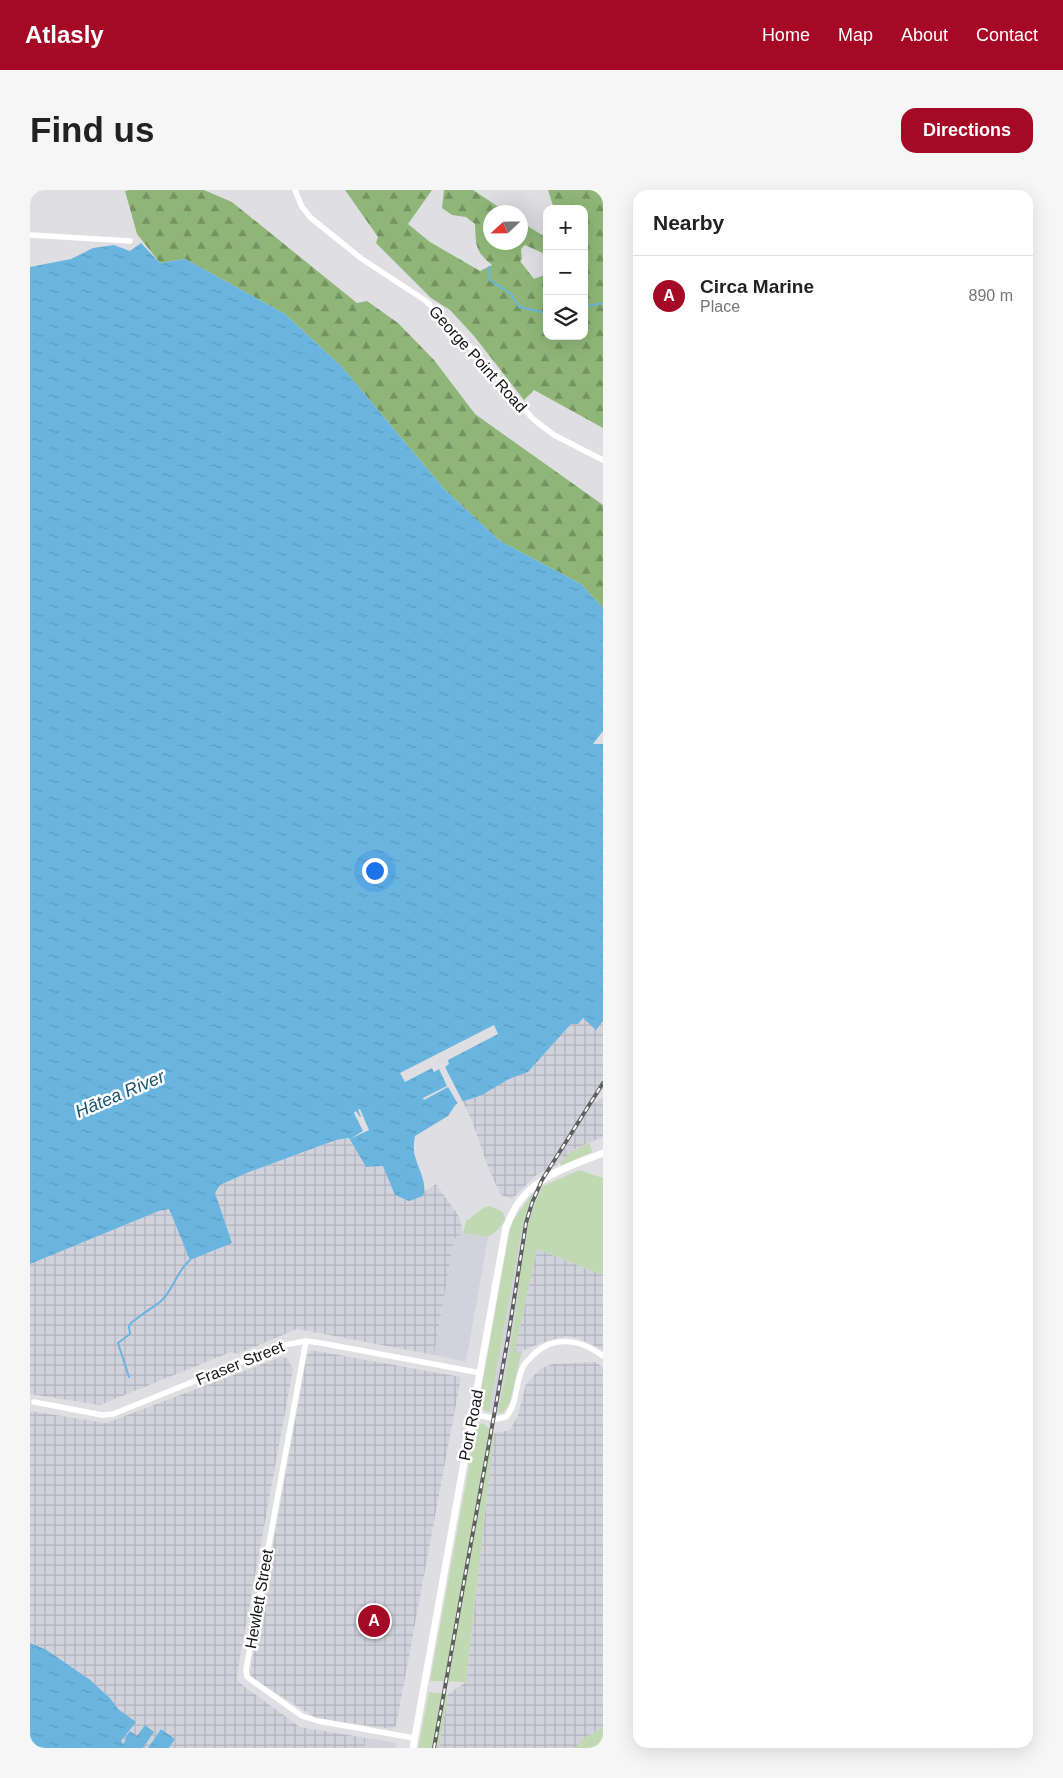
<!DOCTYPE html>
<meta charset="utf-8">
<style>
body{margin:0;font-family:Arial,sans-serif;background:#f6f6f6;color:#222}
.controls{position:absolute;right:15px;top:15px;display:grid;overflow:hidden;border-radius:10px;box-shadow:0 5px 20px #0002}
.controls button{width:45px;height:45px;display:grid;place-items:center;padding:0;border:0;border-bottom:1px solid #e0e0e0;background:#fff;color:#222;font:25px sans-serif}
.compass{position:absolute;left:453px;top:15px;width:45px;height:45px;border-radius:50%;background:#fff;box-shadow:0 5px 20px #0002;rotate:248deg}
.you{position:absolute;left:344px;top:680px;width:18px;height:18px;margin:-12px;border:4px solid #fff;border-radius:50%;background:#1a73e8;box-shadow:0 0 0 8px #1a73e833}
.badge{display:grid;place-items:center;width:32px;height:32px;border-radius:50%;background:#a50925;color:#fff;font-size:16px;font-weight:700}
.pin{position:absolute;translate:-50% -50%;border:2px solid #fff;box-shadow:0 1px 5px #0006}
.list{margin:0;padding:0;list-style:none}
h2{display:flex;justify-content:space-between;align-items:center;height:65px;margin:0;padding:0 20px;font-size:21px}
h2 small{font-size:16px;font-weight:400;color:#767676}
.list li{display:grid;grid-template-columns:32px 1fr auto;gap:15px;align-items:center;box-sizing:border-box;height:80px;padding:0 20px;border-top:1px solid #e0e0e0}
.list b{display:block;font-size:19px;white-space:nowrap}
.list p{margin:0;font-size:16px;white-space:nowrap;color:#767676}
.list em{font-size:16px;font-style:normal;color:#767676}
.icon{flex:none;width:28px;height:28px;fill:none;stroke:currentColor;stroke-width:2;stroke-linecap:round;stroke-linejoin:round}
.map{position:relative;flex:none;width:573px;height:1558px;overflow:hidden;border-radius:15px}
header{display:flex;align-items:center;gap:30px;box-sizing:border-box;height:70px;padding:0 25px;background:#a50925;color:#fff}
header strong{font-size:24px}
nav{display:flex;gap:28px;margin-inline-start:auto;font-size:18px}
.intro{display:flex;align-items:center;justify-content:space-between;box-sizing:border-box;height:120px;padding:0 30px}
h1{margin:0;font-size:35px}
.button{padding:12px 22px;border-radius:15px;background:#a50925;color:#fff;font-size:18px;font-weight:700}
main{display:flex;gap:30px;padding:0 30px}
aside{flex:1;background:#fff;border-radius:15px;box-shadow:0 5px 20px #0002}
.map>svg:first-child{display:block}
.built{fill:#d2d2dc}
.industrial{fill:url(#industrial-grid)}
.green{fill:#c0d9b2}
.forest{fill:url(#forest-firs)}
.water{fill:url(#water-ripples)}
.pier{fill:#dfdfe3}
.lines{fill:none;stroke-linecap:round;stroke-linejoin:round}
.stream{stroke:#6ab5df;stroke-width:2}
.minor{stroke:#fff;stroke-width:5.5}
.major{stroke:#fff;stroke-width:7}
.rail-casing{stroke:#5f5f61;stroke-width:4}
.rail{stroke:#fff;stroke-width:2;stroke-dasharray:5.5;stroke-linecap:butt}
.labels{text-anchor:middle;dominant-baseline:central;stroke-width:5;stroke-linejoin:round;paint-order:stroke}
.street-label{font-size:16px;fill:#141415;stroke:#fff}
.water-label{font-size:18px;font-style:italic;fill:#1c5573;stroke:#fff}
</style>
<header>
<strong>Atlasly</strong>
<nav><a>Home</a><a>Map</a><a>About</a><a>Contact</a></nav>
</header>
<div class="intro"><h1>Find us</h1><a class="button">Directions</a></div>
<main>
<div class="map">
<svg width="573" height="1558" viewBox="0 0 573 1558">
<defs>
<pattern id="industrial-grid" width="8" height="8" patternUnits="userSpaceOnUse" patternTransform="scale(1.25)"><rect width="8" height="8" fill="#d2d2dc"/><path d="M0 4h8M4 0v8" fill="none" stroke="#b3b3bc"/></pattern>
<pattern id="forest-firs" width="22" height="20" patternUnits="userSpaceOnUse" patternTransform="scale(1.25)"><rect width="22" height="20" fill="#8fb678"/><path d="M5 1l3.5 6h-7zM16 11l3.5 6h-7z" fill="#749361"/></pattern>
<pattern id="water-ripples" width="26" height="14" patternUnits="userSpaceOnUse" patternTransform="scale(1.25)"><rect width="26" height="14" fill="#6ab5df"/><path d="M2 4q2-2 4 0t4 0M15 11q2-2 4 0t4 0" fill="none" stroke="#5b9bbe"/></pattern>
</defs>
<rect width="100%" height="100%" fill="#dfdfe3"/>
<path class="built" d="M 573,889 L 573,898 L 523,977 L 516,980 Z
M 513,996 L 509,1002 L 497,1041 L 481,1155 L 468,1223 L 459,1222 L 492,1039 L 498,1014 L 502,1004 Z
M 433,1043 L 458,1047 L 436,1172 L 404,1165 L 424,1049 Z
M 336,1548 L 367,1553 L 366,1558 L 334,1558 Z"/>
<path class="industrial" d="M 553,828 L 566,839 L 573,831 L 573,889 L 516,980 L 505,986 L 482,1009 L 471,1005 L 459,980 L 442,931 L 433,912 L 452,905 L 479,889 L 498,882 L 541,834 Z
M 573,908 L 573,947 L 545,959 L 533,971 L 523,977 L 563,913 Z
M 319,948 L 336,977 L 353,976 L 395,1001 L 406,994 L 430,1028 L 433,1043 L 424,1049 L 404,1165 L 267,1139 L 207,1164 L 201,1162 L 70,1215 L 0,1204 L 0,1074 L 129,1021 L 139,1019 L 160,1069 L 190,1020 L 185,1003 L 190,995 L 219,982 L 306,950 Z
M 507,1059 L 573,1085 L 573,1160 L 548,1148 L 536,1146 L 514,1152 L 484,1164 Z
M 281,1160 L 431,1187 L 366,1536 L 362,1539 L 286,1528 L 222,1488 L 220,1483 L 277,1165 Z
M 251,1167 L 257,1168 L 263,1179 L 209,1473 L 207,1489 L 211,1494 L 270,1537 L 336,1548 L 334,1558 L 139,1558 L 145,1549 L 131,1539 L 118,1558 L 113,1558 L 124,1542 L 107,1546 L 96,1550 L 93,1554 L 90,1551 L 105,1532 L 88,1519 L 80,1508 L 59,1489 L 15,1459 L 0,1453 L 0,1221 L 76,1233 Z
M 565,1172 L 573,1177 L 573,1537 L 554,1548 L 545,1558 L 409,1558 L 418,1504 L 436,1492 L 464,1243 L 480,1240 L 488,1225 L 496,1194 L 510,1179 L 522,1174 Z"/>
<path class="green" d="M 560,953 L 562,962 L 530,976 C 532,965 549,957 560,953 Z
M 549,980 L 573,988 L 573,1085 L 507,1059 L 484,1164 L 492,1161 L 480,1212 L 473,1223 L 468,1223 C 475,1188 481,1154 486,1120 C 491,1080 492,1032 513,996 Z
M 502,1004 L 492,1039 L 459,1222 L 455,1221 L 451,1215 L 451,1201 L 479,1044 L 483,1030 Z
M 459,1016 C 463,1018 468,1019 471,1021 C 483,1030 464,1043 458,1047 L 433,1043 L 436,1031 L 455,1017 Z
M 453,1233 L 464,1243 L 436,1492 L 400,1491 L 446,1237 Z
M 399,1502 L 418,1504 L 409,1558 L 388,1558 Z
M 573,1537 L 573,1558 L 545,1558 L 554,1548 Z"/>
<path class="forest" d="M 100,0 L 174,0 L 202,12 L 327,113 L 337,111 L 368,133 L 404,170 L 445,224 L 573,315 L 573,418 L 551,394 L 470,351 L 414,299 L 312,177 L 255,124 L 155,69 L 130,73 L 107,44 L 95,1 Z
M 315,0 L 402,0 L 378,34 L 400,52 L 450,81 L 462,75 C 445,61 446,56 445,34 L 436,27 L 422,25 L 412,18 L 414,0 L 443,0 L 476,22 L 460,22 L 460,52 L 490,52 L 491,32 L 517,48 L 517,65 L 495,55 L 491,59 L 492,69 L 490,71 L 504,89 L 517,84 L 517,146 L 554,146 L 554,19 L 524,19 L 518,0 L 573,0 L 573,238 L 504,200 L 494,210 L 444,146 L 420,120 L 401,108 L 346,53 L 348,47 Z"/>
<path class="water" d="M 111,53 L 130,73 L 155,69 L 255,124 L 312,177 L 414,299 L 470,351 L 551,394 L 573,418 L 573,541 L 563,554 L 573,554 L 573,831 L 566,840 L 553,828 L 548,834 L 541,834 L 498,882 L 479,889 L 452,905 L 426,914 L 418,926 L 385,946 C 384,952 383,960 385,966 C 388,979 398,993 393,1006 L 379,1011 L 365,1005 L 353,976 L 336,977 L 319,948 L 306,950 L 219,982 L 190,995 L 185,1003 L 202,1053 L 160,1070 L 139,1019 L 129,1021 L 0,1074 L 0,77 L 41,69 L 63,58 L 84,55 L 100,61 Z
M 0,1453 L 15,1459 L 59,1489 L 80,1508 L 88,1519 L 106,1532 L 91,1551 L 93,1554 L 96,1550 L 95,1548 L 100,1541 L 107,1546 L 115,1535 L 124,1542 L 113,1558 L 0,1558 Z
M 131,1539 L 145,1549 L 139,1558 L 118,1558 Z"/>
<path class="pier" d="M 464,835 L 468,844 L 418,870 L 419,874 L 415,877 L 433,912 L 428,914 L 418,897 L 394,910 L 393,908 L 417,896 L 409,879 L 404,882 L 402,878 L 375,892 L 370,883 Z
M 330,919 L 339,940 L 320,949 L 333,941 L 324,923 L 326,921 L 330,927 L 331,926 L 328,920 Z"/>
<g class="lines">
<path class="stream" d="M 459,77 L 460,90 L 481,104 L 489,117 L 517,123
M 554,117 L 573,113
M 99,1187 L 88,1153 L 100,1144 C 100,1142 99,1139 99,1136 C 100,1131 124,1117 130,1112 C 144,1100 145,1083 160,1070"/>
<path class="minor" d="M 265,0 L 272,17 L 281,28 L 332,69 L 396,111 L 437,153 L 503,229 L 524,245 L 573,270
M 0,45 L 100,51
M 276,1151 L 216,1480 L 217,1487 L 272,1526 L 288,1531 L 384,1548
M 4,1212 L 72,1225 L 83,1224 L 254,1155 L 276,1151 L 291,1153 L 451,1183
M 443,1224 L 466,1229 L 476,1227 C 488,1213 485,1193 493,1177 C 495,1172 500,1169 503,1165 C 524,1144 552,1150 573,1166"/>
<path class="major" d="M 383,1558 L 476,1037 C 480,1029 483,1020 489,1012 C 508,985 543,975 573,963"/>
<g class="rail-casing">
<path id="rail" d="M 404,1558 L 478,1148 L 496,1033 L 502,1013 L 512,990 L 573,893"/>
</g>
<use href="#rail" class="rail"/>
</g>
<g class="labels">
<g class="street-label">
<text transform="translate(448 169) rotate(48)">George Point Road</text>
<text transform="translate(210 1173) rotate(-22)">Fraser Street</text>
<text transform="translate(441 1235) rotate(-79)">Port Road</text>
<text transform="translate(229 1409) rotate(-80)">Hewlett Street</text>
</g>
<g class="water-label">
<text transform="translate(90 904) rotate(-23)">Hātea River</text>
</g>
</g>
</svg>
<div class="controls">
<button>+</button>
<button>−</button>
<button><svg class="icon" aria-label="layers" viewBox="0 0 24 24"><path d="M12 4l9 5-9 5-9-5zM3 14l9 5 9-5"/></svg></button>
</div>
<svg class="compass" viewBox="-18 -18 36 36"><path d="M0-13l5 13h-10z" fill="#e53935"/><path d="M0 13l5-13h-10z" fill="#767676"/></svg>
<div class="you"></div>
<div class="pin badge" style="left:344px;top:1431px">A</div>
</div>
<aside>
<h2>Nearby<small></small></h2>
<ul class="list">
<li><span class="badge">A</span><div><b>Circa Marine</b><p>Place</p></div><em>890 m</em></li>
</ul>
</aside>
</main>
